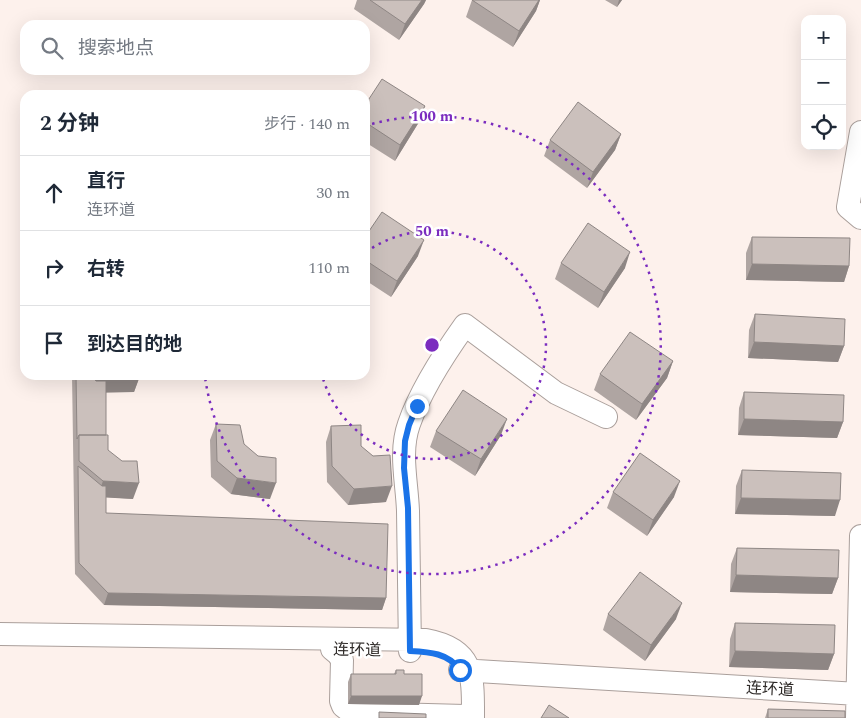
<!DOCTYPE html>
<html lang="zh">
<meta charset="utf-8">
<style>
body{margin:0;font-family:Spectral,"Noto Sans SC",serif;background:#f6f6f7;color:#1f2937}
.controls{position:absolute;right:15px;top:15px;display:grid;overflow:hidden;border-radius:10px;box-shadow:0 5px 20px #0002}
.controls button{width:45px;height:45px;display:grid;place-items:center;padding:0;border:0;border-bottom:1px solid #e0e1e3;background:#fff;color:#1f2937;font:25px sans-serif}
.stop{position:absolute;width:15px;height:15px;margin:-11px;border:4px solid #1a73e8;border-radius:50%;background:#fff}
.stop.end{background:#1a73e8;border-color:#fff;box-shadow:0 1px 5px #0008}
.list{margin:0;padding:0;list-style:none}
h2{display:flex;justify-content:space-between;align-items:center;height:65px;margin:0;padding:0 20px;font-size:21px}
h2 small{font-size:16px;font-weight:400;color:#747a83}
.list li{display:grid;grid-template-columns:32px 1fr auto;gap:15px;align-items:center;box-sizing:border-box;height:75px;padding:0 20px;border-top:1px solid #e0e1e3}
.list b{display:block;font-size:19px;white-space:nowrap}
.list p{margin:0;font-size:16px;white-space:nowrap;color:#747a83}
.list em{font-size:16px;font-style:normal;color:#747a83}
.icon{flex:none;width:28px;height:28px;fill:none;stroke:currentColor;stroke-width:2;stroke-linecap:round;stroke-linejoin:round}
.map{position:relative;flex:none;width:861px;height:718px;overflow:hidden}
.search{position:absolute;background:#fff;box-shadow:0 5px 20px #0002;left:20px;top:20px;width:350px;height:55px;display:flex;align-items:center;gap:12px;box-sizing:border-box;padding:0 18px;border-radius:15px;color:#747a83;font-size:19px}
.panel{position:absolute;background:#fff;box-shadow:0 5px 20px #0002;left:20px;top:90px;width:350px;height:290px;border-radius:15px}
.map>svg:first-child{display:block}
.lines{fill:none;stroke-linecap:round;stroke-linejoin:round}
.minor-casing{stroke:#aa9f9b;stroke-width:24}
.minor{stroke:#fff;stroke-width:22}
.wall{fill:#afa5a2}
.shaded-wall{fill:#8e8684}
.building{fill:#cbc0bc;stroke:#8e8684}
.route{stroke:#1a73e8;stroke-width:6}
.ring{fill:none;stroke:#7b2cbf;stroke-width:2.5;stroke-dasharray:2.5 5}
.labels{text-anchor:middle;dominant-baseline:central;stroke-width:5;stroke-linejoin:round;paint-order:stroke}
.street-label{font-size:16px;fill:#2e2a28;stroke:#fff}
.centre{fill:#7b2cbf;stroke:#fff;stroke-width:2.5}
.ring-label{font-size:15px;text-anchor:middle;font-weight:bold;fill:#7b2cbf;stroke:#fff;stroke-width:5;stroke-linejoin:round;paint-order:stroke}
</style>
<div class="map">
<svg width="861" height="718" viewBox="0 0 861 718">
<rect width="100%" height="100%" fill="#fdf1ec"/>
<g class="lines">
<g class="minor-casing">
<path id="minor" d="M 861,132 L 848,207 L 861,218
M 0,634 L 426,640 C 475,649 473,677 473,718
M 332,649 L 338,654 L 342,660 L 341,701 L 343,706 L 352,713 L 465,716 L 470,713 L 473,707
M 410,651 C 409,604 409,557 408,511 C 407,482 399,452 409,424 C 420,392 445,353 465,325 L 556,393 L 606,417
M 460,670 L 858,694
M 857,718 L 861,536"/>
</g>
<use href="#minor" class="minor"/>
</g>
<path class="wall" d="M 357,0 L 426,0 L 424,4 L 399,40 L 354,9 Z
M 472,0 L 540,0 L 536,11 L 513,47 L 466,17 Z
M 605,0 L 622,0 L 617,7 Z
M 365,105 L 425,106 L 419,122 L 395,161 L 365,142 Z
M 621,134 L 615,150 L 587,188 L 544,156 L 550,140 Z
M 365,237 L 418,256 L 391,297 L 365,280 Z
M 752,237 L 849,266 L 844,282 L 746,280 L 746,253 Z
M 561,263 L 625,268 L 598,308 L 555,279 Z
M 755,314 L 844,346 L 838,362 L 748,358 L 749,330 Z
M 673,361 L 667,378 L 636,420 L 594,390 L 600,374 Z
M 72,375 L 140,375 L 134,392 L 106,392 L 106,435 L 108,450 L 133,499 L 106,497 L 106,513 L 386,598 L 382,610 L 104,605 L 75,574 Z
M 744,392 L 843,422 L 837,438 L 738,435 L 739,408 Z
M 216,424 L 244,444 L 270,499 L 231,494 L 211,477 L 210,440 Z
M 331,426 L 361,446 L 386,502 L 348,505 L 327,482 L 326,442 Z
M 436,431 L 501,435 L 475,476 L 430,447 Z
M 742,470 L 835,516 L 735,514 L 736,486 Z
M 613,492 L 674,497 L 647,536 L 607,508 Z
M 737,548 L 838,578 L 832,594 L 730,592 L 731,564 Z
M 608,614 L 676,619 L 645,661 L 603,630 Z
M 735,623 L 834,654 L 828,670 L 729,667 L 730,639 Z
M 396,670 L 404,674 L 419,705 L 348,704 L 348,682 L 351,674 L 394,674 Z
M 768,709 L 845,718 L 765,718 Z"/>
<path class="shaded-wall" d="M 422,0 L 426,0 L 424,4 L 399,40 L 405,24 Z
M 539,0 L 540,0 L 536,11 L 513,47 L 519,31 Z
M 619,0 L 622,0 L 617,7 Z
M 425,106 L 419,122 L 395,161 L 400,145 Z
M 621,134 L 615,150 L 587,188 L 593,172 Z
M 424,240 L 418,256 L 391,297 L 397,281 Z
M 630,252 L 625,268 L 598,308 L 604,292 Z
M 752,264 L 849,266 L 844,282 L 746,280 Z
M 754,342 L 844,346 L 838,362 L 748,358 Z
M 673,361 L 667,378 L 636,420 L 642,404 Z
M 97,376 L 140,376 L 134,392 L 91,393 Z
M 507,419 L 501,435 L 475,476 L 481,459 Z
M 744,419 L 843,422 L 837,438 L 738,435 Z
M 237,478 L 276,483 L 270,499 L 231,494 Z
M 103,481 L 139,483 L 133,499 L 97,497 Z
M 680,481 L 674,497 L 647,536 L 653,520 Z
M 392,486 L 386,502 L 348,505 L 354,489 Z
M 741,498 L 840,500 L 835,516 L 735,514 Z
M 736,575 L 838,578 L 832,594 L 730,592 Z
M 108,593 L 386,598 L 382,610 L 104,605 Z
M 682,603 L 676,619 L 645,661 L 651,645 Z
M 735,651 L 834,654 L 828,670 L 729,667 Z
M 351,696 L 422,696 L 419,705 L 348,704 Z"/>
<path class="building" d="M 370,0 L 422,0 L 405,24 Z
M 472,0 L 539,0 L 519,31 Z
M 382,79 L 425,106 L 400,145 L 365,122 L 365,105 Z
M 578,102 L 621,134 L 593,172 L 550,140 Z
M 382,212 L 424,240 L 397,281 L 365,260 L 365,237 Z
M 588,223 L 630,252 L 604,292 L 561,263 Z
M 752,237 L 850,238 L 849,266 L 752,264 Z
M 755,314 L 845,319 L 844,346 L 754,342 Z
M 630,332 L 673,361 L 642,404 L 600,374 Z
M 76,375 L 91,375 L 96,381 L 106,381 L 106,435 L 79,435 L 77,439 Z
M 96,375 L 140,375 L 140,376 L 97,376 Z
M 463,390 L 507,419 L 481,459 L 436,431 Z
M 744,392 L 844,395 L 843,422 L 744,419 Z
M 216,424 L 240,425 L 244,444 L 258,456 L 276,458 L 276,483 L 237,478 L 217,461 Z
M 361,425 L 361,446 L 373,456 L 390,455 L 392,486 L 354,489 L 332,466 L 331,426 Z
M 79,435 L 108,435 L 108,450 L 122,461 L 137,461 L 139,483 L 103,481 L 79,461 Z
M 640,453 L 680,481 L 653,520 L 613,492 Z
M 78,466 L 102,486 L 106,486 L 106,513 L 388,524 L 386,598 L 108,593 L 79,563 Z
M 742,470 L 841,473 L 840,500 L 741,498 Z
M 737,548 L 839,550 L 838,578 L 736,575 Z
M 640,572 L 682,603 L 651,645 L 608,614 Z
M 735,623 L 835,625 L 834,654 L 735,651 Z
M 396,670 L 404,670 L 404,674 L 422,674 L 422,696 L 351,696 L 351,674 L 396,674 Z
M 549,705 L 569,718 L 541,718 Z
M 768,709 L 845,711 L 845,718 L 768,718 Z
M 379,712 L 426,714 L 426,718 L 379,718 Z"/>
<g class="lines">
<path class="route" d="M 417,406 L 409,425 L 405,441 L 404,468 L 408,508 L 410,651 C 430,652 448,653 460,670"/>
</g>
<g class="ring">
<path d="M366 252A114 114 0 1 1 322 375"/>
<path d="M365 126A229 229 0 1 1 205 377"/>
</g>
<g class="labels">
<g class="street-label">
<text transform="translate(357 650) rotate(1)">连环道</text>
<text transform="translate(770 689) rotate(3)">连环道</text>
</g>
</g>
<circle cx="432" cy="345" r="8" class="centre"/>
<g class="ring-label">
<text x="432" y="121">100 m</text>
<text x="432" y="236">50 m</text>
</g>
</svg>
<div class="controls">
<button>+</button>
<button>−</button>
<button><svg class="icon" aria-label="locate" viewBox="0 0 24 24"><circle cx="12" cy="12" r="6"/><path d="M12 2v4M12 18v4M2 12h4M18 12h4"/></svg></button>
</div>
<div class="stop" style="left:460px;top:670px"></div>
<div class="stop end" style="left:417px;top:406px"></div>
<div class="search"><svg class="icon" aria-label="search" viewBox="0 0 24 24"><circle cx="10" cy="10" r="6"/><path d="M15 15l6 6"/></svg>搜索地点</div>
<section class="panel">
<h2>2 分钟<small>步行 · 140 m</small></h2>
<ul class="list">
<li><svg class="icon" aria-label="ahead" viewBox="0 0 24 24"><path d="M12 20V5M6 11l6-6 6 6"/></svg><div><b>直行</b><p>连环道</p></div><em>30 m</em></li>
<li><svg class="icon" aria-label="right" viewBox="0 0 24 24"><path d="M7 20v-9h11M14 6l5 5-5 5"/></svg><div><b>右转</b></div><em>110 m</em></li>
<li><svg class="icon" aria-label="arrive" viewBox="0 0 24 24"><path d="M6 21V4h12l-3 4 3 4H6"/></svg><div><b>到达目的地</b></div></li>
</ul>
</section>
</div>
